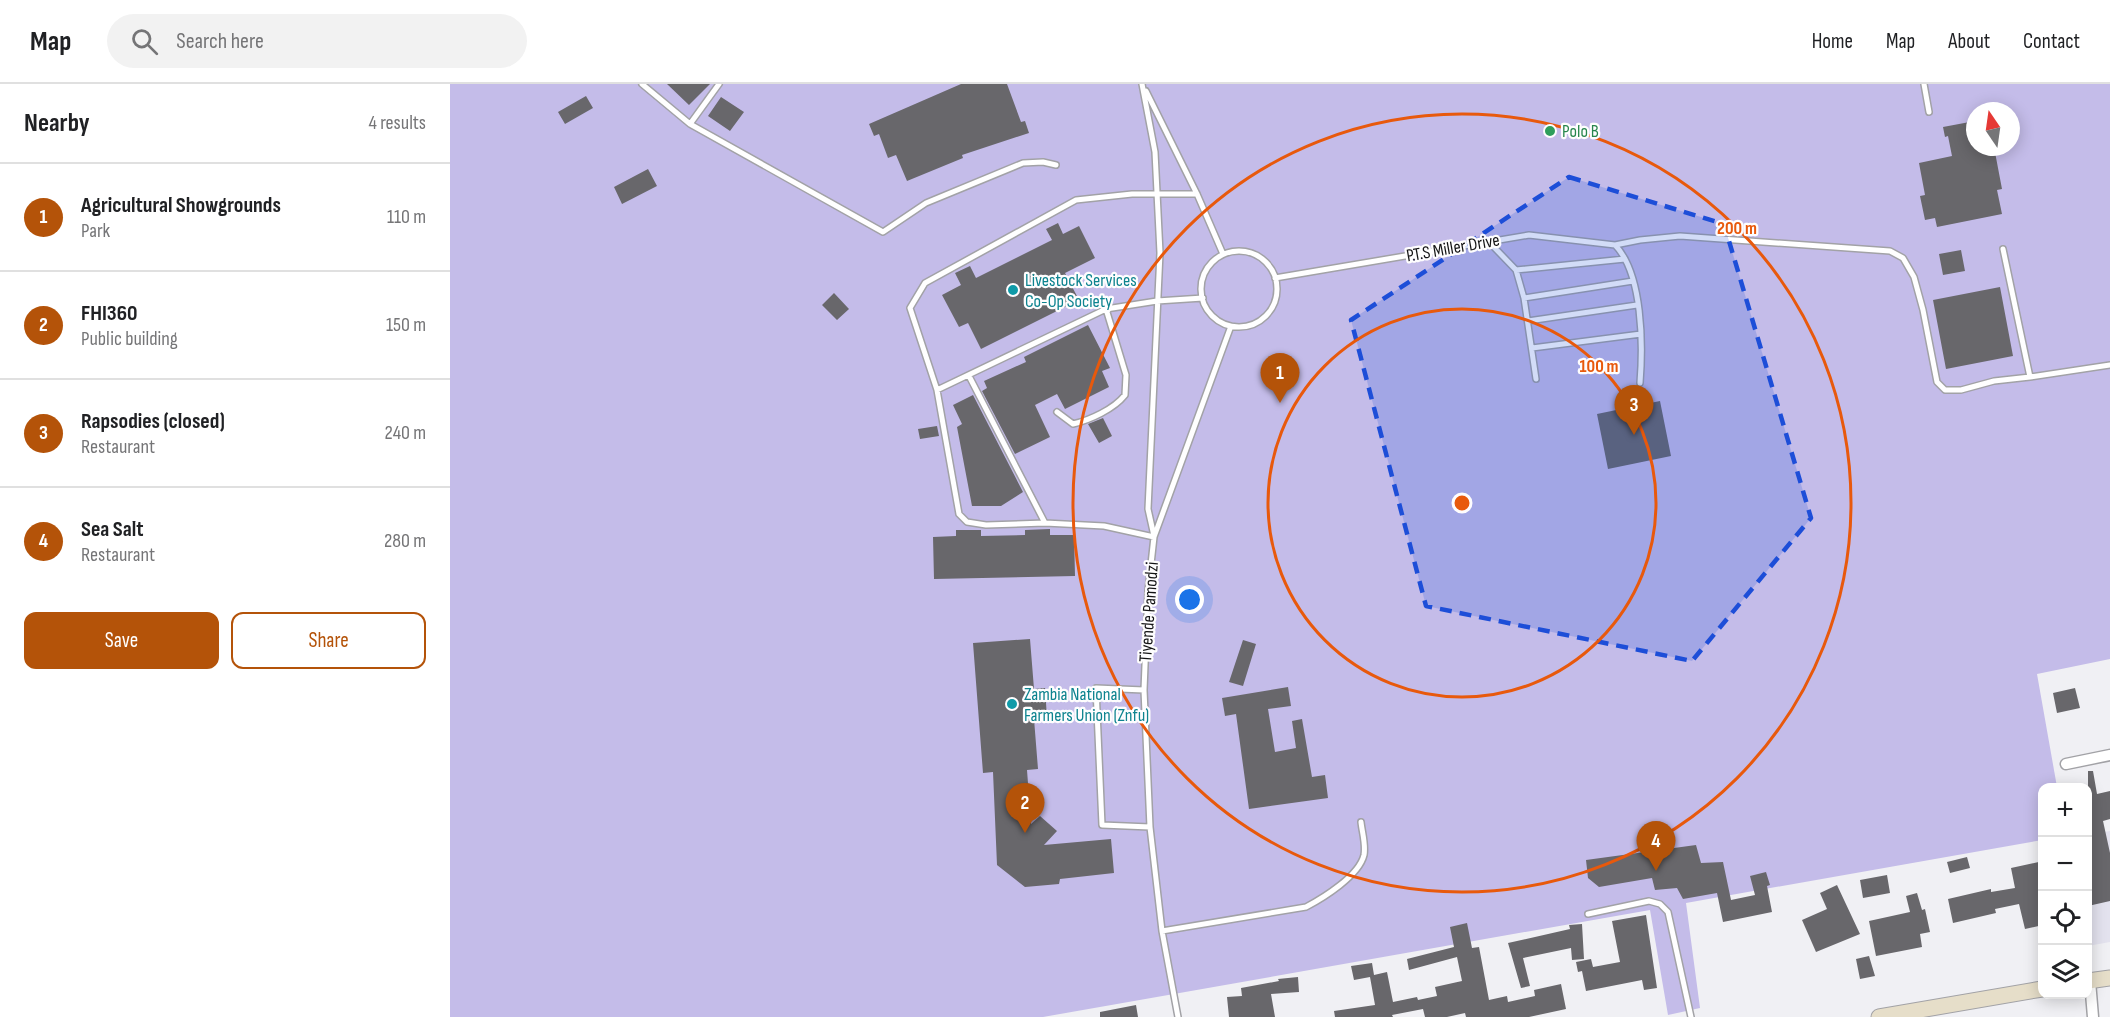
<!DOCTYPE html>
<meta charset="utf-8">
<style>
body{margin:0;font-family:"Sofia Sans Condensed",sans-serif;background:#f2f2f2;color:#202124}
.controls{position:absolute;right:18px;bottom:18px;display:grid;overflow:hidden;border-radius:12px;box-shadow:0 3px 15px #0003}
.controls button{width:54px;height:54px;display:grid;place-items:center;padding:0;border:0;border-bottom:2px solid #e0e0e0;background:#fff;color:#202124;font:30px sans-serif}
.compass{position:absolute;left:1516px;top:18px;width:54px;height:54px;border-radius:50%;background:#fff;box-shadow:0 3px 15px #0003;rotate:347deg}
.you{position:absolute;left:740px;top:516px;width:21px;height:21px;margin:-15px;border:4px solid #fff;border-radius:50%;background:#1a73e8;box-shadow:0 0 0 9px #1a73e833}
.badge{display:grid;place-items:center;width:39px;height:39px;border-radius:50%;background:#b45309;color:#fff;font-size:20px;font-weight:700}
.pin{position:absolute;translate:-50% -50px;filter:drop-shadow(0 2px 3px #0008)}
.pin::after{content:'';position:absolute;top:32px;width:21px;height:18px;background:inherit;clip-path:polygon(0 0,100% 0,50% 100%)}
.list{margin:0;padding:0;list-style:none}
h2{display:flex;justify-content:space-between;align-items:center;height:78px;margin:0;padding:0 24px;font-size:26px}
h2 small{font-size:20px;font-weight:400;color:#757577}
.list li{display:grid;grid-template-columns:39px 1fr auto;gap:18px;align-items:center;box-sizing:border-box;height:108px;padding:0 24px;border-top:2px solid #e0e0e0}
.list b{display:block;font-size:22px;white-space:nowrap}
.list p{margin:0;font-size:20px;white-space:nowrap;color:#757577}
.list em{font-size:20px;font-style:normal;color:#757577}
.actions{display:flex;gap:12px;padding:18px 24px}
.actions a{flex:1;padding:14px 0;border:2px solid #b45309;border-radius:12px;text-align:center;font-size:21px;color:#b45309}
.actions .main{background:#b45309;color:#fff}
.icon{flex:none;width:33px;height:33px;fill:none;stroke:currentColor;stroke-width:2;stroke-linecap:round;stroke-linejoin:round}
.map{position:relative;flex:none;width:1660px;height:933px;overflow:hidden}
header{display:flex;align-items:center;gap:36px;box-sizing:border-box;height:84px;padding:0 30px;background:#fff;border-bottom:2px solid #e0e0e0}
header strong{font-size:28px}
nav{display:flex;gap:33px;margin-inline-start:auto;font-size:21px}
.search{width:420px;height:54px;background:#f2f2f2;display:flex;align-items:center;gap:15px;box-sizing:border-box;padding:0 21px;border-radius:33px;color:#757577;font-size:22px}
main{display:flex}
aside{flex:1;background:#fff}
.map>svg:first-child{display:block}
.built{fill:#e3e2ee}
.green{fill:#c4bce9;fill-rule:evenodd}
.building{fill:#68676b}
.lines{fill:none;stroke-linecap:round;stroke-linejoin:round}
.service-casing{stroke:#a2a2a6;stroke-width:8}
.minor-casing{stroke:#a2a2a6;stroke-width:13}
.secondary-casing{stroke:#a2a2a6;stroke-width:17}
.service{stroke:#fff;stroke-width:5}
.minor{stroke:#fff;stroke-width:10}
.secondary{stroke:#e6dec9;stroke-width:15}
.marked{fill:#1d4ed8;fill-opacity:0.2;stroke:#1d4ed8;stroke-width:4.5;stroke-dasharray:12 8;stroke-linejoin:round}
.ring{fill:none;stroke:#e8590c;stroke-width:3}
.leisure-dot{fill:#2e9e5b;stroke:#fefdfe;stroke-width:2}
.culture-dot{fill:#0f9aa8;stroke:#fefdfe;stroke-width:2}
.labels{text-anchor:middle;dominant-baseline:central;stroke-width:4.5;stroke-linejoin:round;paint-order:stroke}
.leisure-label{font-size:18px;fill:#27864d;stroke:#fefdfe;text-anchor:start}
.street-label{font-size:18px;fill:#141415;stroke:#fefdfe}
.culture-label{font-size:18px;fill:#0d838f;stroke:#fefdfe;text-anchor:start}
.centre{fill:#e8590c;stroke:#fefdfe;stroke-width:3}
.ring-label{font-size:18px;text-anchor:middle;font-weight:bold;fill:#e8590c;stroke:#fefdfe;stroke-width:4.5;stroke-linejoin:round;paint-order:stroke}
</style>
<header>
<strong>Map</strong>
<div class="search"><svg class="icon" aria-label="search" viewBox="0 0 24 24"><circle cx="10" cy="10" r="6"/><path d="M15 15l6 6"/></svg>Search here</div>
<nav><a>Home</a><a>Map</a><a>About</a><a>Contact</a></nav>
</header>
<main>
<aside>
<h2>Nearby<small>4 results</small></h2>
<ul class="list">
<li><span class="badge">1</span><div><b>Agricultural Showgrounds</b><p>Park</p></div><em>110 m</em></li>
<li><span class="badge">2</span><div><b>FHI360</b><p>Public building</p></div><em>150 m</em></li>
<li><span class="badge">3</span><div><b>Rapsodies (closed)</b><p>Restaurant</p></div><em>240 m</em></li>
<li><span class="badge">4</span><div><b>Sea Salt</b><p>Restaurant</p></div><em>280 m</em></li>
</ul>
<div class="actions"><a class="main">Save</a><a>Share</a></div>
</aside>
<div class="map">
<svg width="1660" height="933" viewBox="0 0 1660 933">
<rect width="100%" height="100%" fill="#f0f0f4"/>
<path class="built" d="M 1660,747 L 1660,858 L 1638,862 L 1638,751 Z"/>
<path class="green" d="M 0,0 L 1660,0 L 1660,575 L 1587,590 L 1607,703 L 1592,704 L 1592,756 L 1236,819 L 1250,924 L 1218,931 L 1200,826 L 593,933 L 0,933 ZM 1525,27 L 1561,27 L 1561,63 L 1525,63 Z"/>
<path class="building" d="M 217,0 L 260,0 L 239,21 Z
M 511,0 L 557,0 L 571,38 L 575,37 L 579,49 L 512,71 L 513,74 L 457,97 L 446,71 L 438,74 L 429,50 L 424,52 L 419,40 Z
M 136,12 L 143,24 L 115,40 L 108,28 Z
M 271,13 L 294,28 L 280,47 L 258,32 Z
M 1525,37 L 1525,63 L 1544,63 L 1552,105 L 1547,106 L 1552,130 L 1487,143 L 1485,134 L 1475,136 L 1470,112 L 1475,111 L 1469,79 L 1502,72 L 1498,52 L 1495,53 L 1493,43 Z
M 198,85 L 207,102 L 172,120 L 164,103 Z
M 608,139 L 613,150 L 629,142 L 645,174 L 615,189 L 629,216 L 531,265 L 518,239 L 509,243 L 492,211 L 511,201 L 505,189 L 520,182 L 526,194 L 602,156 L 596,145 Z
M 1511,166 L 1515,187 L 1493,191 L 1489,170 Z
M 1550,203 L 1563,272 L 1496,285 L 1483,216 Z
M 384,209 L 399,225 L 387,236 L 372,221 Z
M 638,241 L 660,284 L 652,287 L 659,303 L 615,325 L 607,310 L 585,321 L 600,353 L 565,370 L 532,307 L 537,304 L 534,297 L 576,278 L 574,273 Z
M 523,311 L 573,408 L 551,422 L 522,422 L 507,343 L 512,340 L 503,321 Z
M 1210,317 L 1221,372 L 1158,385 L 1147,330 Z
M 653,334 L 662,352 L 649,359 L 638,340 Z
M 487,342 L 489,352 L 470,355 L 468,345 Z
M 600,445 L 600,451 L 624,451 L 625,492 L 484,495 L 483,453 L 506,452 L 506,446 L 531,446 L 531,452 L 575,451 L 575,446 Z
M 580,555 L 584,605 L 595,604 L 597,634 L 584,635 L 588,685 L 577,686 L 581,740 L 590,732 L 607,747 L 594,761 L 661,755 L 664,789 L 610,795 L 609,800 L 575,803 L 547,781 L 543,688 L 533,689 L 523,559 Z
M 793,556 L 806,560 L 793,602 L 779,598 Z
M 838,603 L 841,622 L 818,625 L 825,668 L 846,664 L 842,637 L 852,635 L 862,693 L 875,691 L 878,714 L 799,725 L 786,630 L 775,632 L 772,614 Z
M 1625,604 L 1630,624 L 1607,629 L 1603,609 Z
M 1638,687 L 1643,687 L 1647,710 L 1660,707 L 1660,735 L 1653,737 L 1660,769 L 1660,817 L 1638,822 Z
M 1246,761 L 1251,779 L 1273,778 L 1281,816 L 1305,811 L 1300,792 L 1316,788 L 1320,801 L 1317,802 L 1322,828 L 1273,838 L 1267,809 L 1233,815 L 1227,804 L 1205,806 L 1202,794 L 1149,803 L 1138,794 L 1136,776 Z
M 1517,773 L 1520,784 L 1500,789 L 1497,778 Z
M 1593,777 L 1593,841 L 1575,845 L 1569,820 L 1545,825 L 1546,829 L 1503,839 L 1498,815 L 1541,805 L 1541,808 L 1565,804 L 1561,784 Z
M 1437,791 L 1440,809 L 1413,814 L 1410,796 Z
M 1387,801 L 1410,850 L 1366,868 L 1352,836 L 1377,825 L 1370,809 Z
M 1467,809 L 1472,826 L 1475,825 L 1480,848 L 1470,850 L 1472,863 L 1426,872 L 1419,837 L 1460,828 L 1456,812 Z
M 1196,831 L 1207,904 L 1194,906 L 1192,896 L 1136,907 L 1132,887 L 1128,888 L 1126,878 L 1141,875 L 1143,883 L 1170,878 L 1162,837 Z
M 1017,839 L 1022,864 L 1029,863 L 1039,916 L 1057,912 L 1058,918 L 1085,912 L 1084,906 L 1111,900 L 1116,925 L 1079,933 L 1016,933 L 1015,929 L 997,933 L 975,933 L 973,925 L 942,931 L 943,933 L 885,933 L 884,927 L 925,921 L 920,893 L 904,896 L 901,882 L 922,879 L 924,891 L 937,888 L 943,918 L 967,913 L 968,916 L 987,912 L 985,903 L 1012,897 L 1007,873 L 959,886 L 957,875 L 1004,863 L 1000,843 Z
M 1132,840 L 1134,875 L 1122,876 L 1121,864 L 1073,874 L 1080,902 L 1071,904 L 1058,859 L 1120,845 L 1119,841 Z
M 1419,872 L 1425,892 L 1410,895 L 1406,875 Z
M 848,893 L 849,908 L 821,910 L 825,933 L 779,933 L 777,913 L 792,912 L 791,904 L 829,897 L 828,895 Z
M 686,921 L 688,933 L 650,933 L 650,928 Z"/>
<g class="lines">
<g class="service-casing">
<path id="service" d="M 192,0 L 240,40 L 433,148 L 476,119 L 573,79 L 593,78 L 606,81
M 692,0 L 705,68 L 710,169 L 698,425 L 704,452
M 1474,0 L 1479,28
M 696,7 L 747,110 L 773,170
M 240,40 L 269,0
M 1039,158 L 1066,186 L 1074,214 L 1086,295
M 1165,161 L 1190,156 L 1230,152 L 1440,167 L 1453,174 L 1464,193 L 1473,226 L 1487,298 L 1495,306 L 1511,306 L 1544,297 L 1580,293
M 1553,165 L 1580,293 L 1660,281
M751 205a38 38 0 1 1 76 0a38 38 0 1 1-76 0Z
M 1066,186 L 1175,175
M 825,194 L 1079,151 L 1165,161 C 1193,190 1193,261 1190,299
M 1074,214 L 1183,197
M 1078,237 L 1187,221
M 1082,264 L 1191,250
M 519,292 L 595,439
M 487,306 L 656,225 L 707,217 L 753,214
M 607,328 L 623,340 C 640,336 664,325 675,311 L 676,291 L 656,225
M 704,453 L 654,442 L 595,439 L 536,441 L 517,438 L 509,430 L 487,306 L 460,224 L 475,199 L 626,116 L 682,110 L 747,110
M 694,606 L 646,604 L 652,741 L 700,743
M 1138,830 L 1199,817 L 1210,820 L 1218,828 L 1241,933
M 712,847 L 856,823 C 873,814 909,792 914,771 C 916,760 912,748 911,738
M 728,933 L 712,847 L 700,743 L 694,606 L 698,507 L 704,453 L 781,242"/>
</g>
<g class="minor-casing">
<path id="minor" d="M 1616,680 L 1660,671
M 1640,897 L 1643,933"/>
</g>
<g class="secondary-casing">
<path id="secondary" d="M 1638,897 L 1660,894
M 1429,933 L 1592,905"/>
</g>
<use href="#service" class="service"/>
<use href="#minor" class="minor"/>
<use href="#secondary" class="secondary"/>
</g>
<path class="marked" d="M 1119,93 L 1274,140 L 1361,434 L 1242,577 L 976,522 L 901,236 Z"/>
<g class="ring">
<circle cx="1012" cy="419" r="194"/>
<circle cx="1012" cy="419" r="389"/>
</g>
<circle class="leisure-dot" cx="1100" cy="47" r="6"/>
<g class="culture-dot">
<circle cx="563" cy="206" r="6"/>
<circle cx="562" cy="620" r="6"/>
</g>
<g class="labels">
<g class="leisure-label">
<text x="1112" y="47">Polo B</text>
</g>
<g class="street-label">
<text transform="translate(1003 164) rotate(-10)">P.T.S Miller Drive</text>
<text transform="translate(699 528) rotate(-86)">Tiyende Pamodzi</text>
</g>
<g class="culture-label">
<text x="575" y="196">Livestock Services<tspan x="575" dy="21">Co-Op Society</tspan></text>
<text x="574" y="610">Zambia National<tspan x="574" dy="21">Farmers Union (Znfu)</tspan></text>
</g>
</g>
<circle cx="1012" cy="419" r="9" class="centre"/>
<g class="ring-label">
<text x="1287" y="150">200 m</text>
<text x="1149" y="288">100 m</text>
</g>
</svg>
<div class="controls">
<button>+</button>
<button>−</button>
<button><svg class="icon" aria-label="locate" viewBox="0 0 24 24"><circle cx="12" cy="12" r="6"/><path d="M12 2v4M12 18v4M2 12h4M18 12h4"/></svg></button>
<button><svg class="icon" aria-label="layers" viewBox="0 0 24 24"><path d="M12 4l9 5-9 5-9-5zM3 14l9 5 9-5"/></svg></button>
</div>
<svg class="compass" viewBox="-18 -18 36 36"><path d="M0-13l5 13h-10z" fill="#e53935"/><path d="M0 13l5-13h-10z" fill="#757577"/></svg>
<div class="you"></div>
<div class="pin badge" style="left:830px;top:319px">1</div>
<div class="pin badge" style="left:575px;top:749px">2</div>
<div class="pin badge" style="left:1184px;top:351px">3</div>
<div class="pin badge" style="left:1206px;top:787px">4</div>
</div>
</main>
